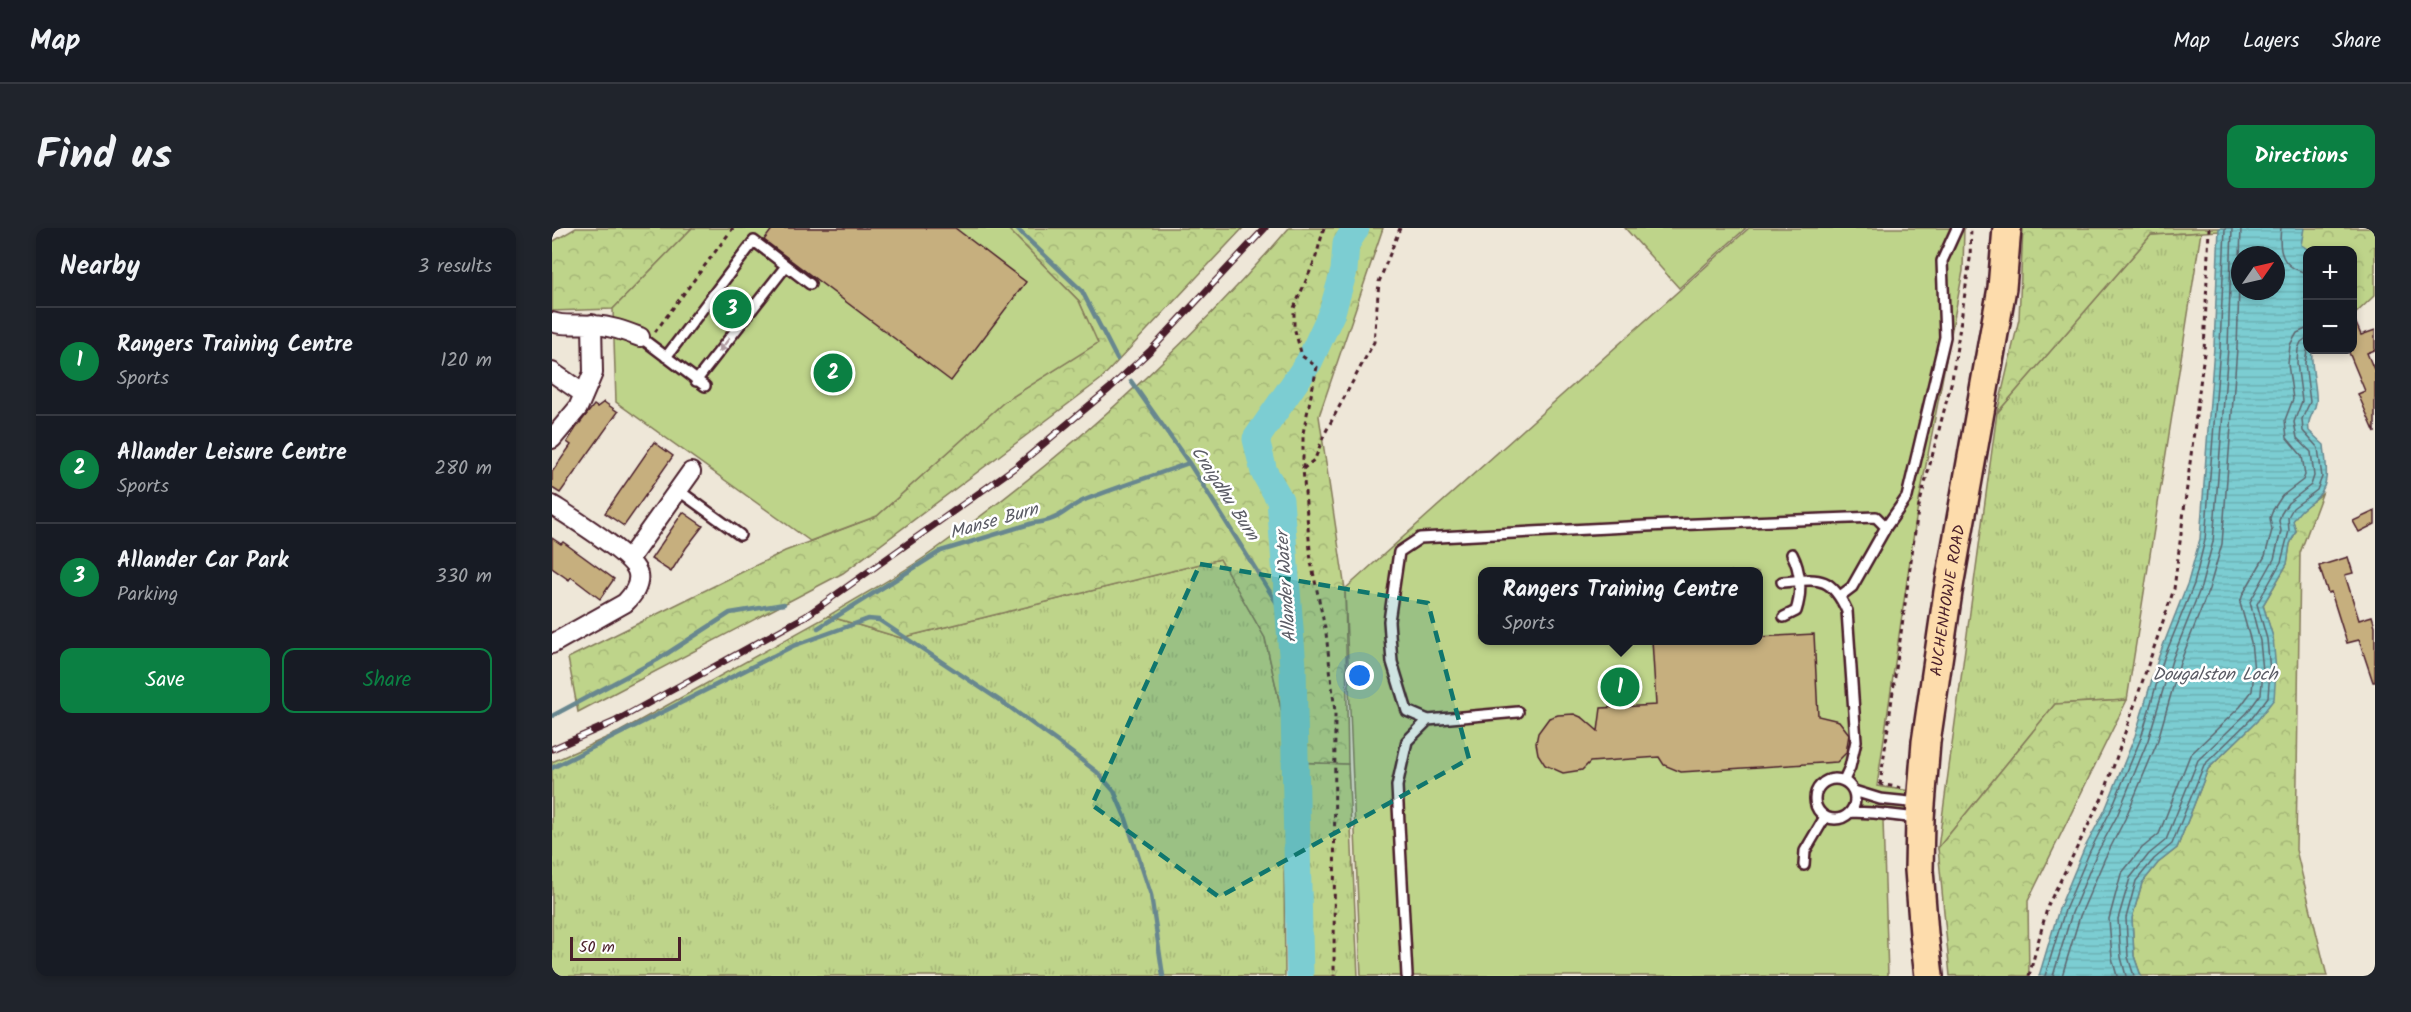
<!DOCTYPE html>
<meta charset="utf-8">
<style>
body{margin:0;font-family:Kalam,sans-serif;background:#20242c;color:#f1f3f6}
.controls{position:absolute;right:18px;top:18px;display:grid;overflow:hidden;border-radius:12px;box-shadow:0 3px 9px #0003}
.controls button{width:54px;height:54px;display:grid;place-items:center;padding:0;border:0;border-bottom:2px solid #363941;background:#171b24;color:#f1f3f6;font:30px sans-serif}
.compass{position:absolute;left:1679px;top:18px;width:54px;height:54px;border-radius:50%;background:#171b24;box-shadow:0 3px 9px #0003;rotate:56deg}
.scale{position:absolute;left:18px;bottom:15px;width:111px;box-sizing:border-box;padding-left:6px;border:3px solid #4a1f2b;border-top:0;font-size:16px;line-height:21px;white-space:nowrap;color:#4a1f2b;-webkit-text-stroke:4px #fff;paint-order:stroke}
.you{position:absolute;left:808px;top:448px;width:21px;height:21px;margin:-15px;border:4px solid #fff;border-radius:50%;background:#1a73e8;box-shadow:0 0 0 9px #1a73e833}
.badge{display:grid;place-items:center;width:39px;height:39px;border-radius:50%;background:#0b8043;color:#fff;font-size:20px;font-weight:700}
.pin{position:absolute;translate:-50% -50%;border:3px solid #fff;box-shadow:0 2px 6px #0006}
.popup{position:absolute;left:926px;top:339px;width:285px;height:78px;box-sizing:border-box;display:grid;place-content:center;border-radius:12px;background:#171b24;filter:drop-shadow(0 2px 4px #0005);font-size:20px;white-space:nowrap;color:#9ea1a6}
.popup b{font-size:22px;color:#f1f3f6}
.popup::after{content:'';position:absolute;left:50%;top:100%;margin-left:-12px;border:12px solid transparent;border-top-color:#171b24}
.list{margin:0;padding:0;list-style:none}
h2{display:flex;justify-content:space-between;align-items:center;height:78px;margin:0;padding:0 24px;font-size:26px}
h2 small{font-size:20px;font-weight:400;color:#9ea1a6}
.list li{display:grid;grid-template-columns:39px 1fr auto;gap:18px;align-items:center;box-sizing:border-box;height:108px;padding:0 24px;border-top:2px solid #363941}
.list b{display:block;font-size:22px;white-space:nowrap}
.list p{margin:0;font-size:20px;white-space:nowrap;color:#9ea1a6}
.list em{font-size:20px;font-style:normal;color:#9ea1a6}
.actions{display:flex;gap:12px;padding:18px 24px}
.actions a{flex:1;padding:14px 0;border:2px solid #0b8043;border-radius:12px;text-align:center;font-size:21px;color:#0b8043}
.actions .main{background:#0b8043;color:#fff}
.map{position:relative;flex:none;width:1823px;height:748px;overflow:hidden;border-radius:12px}
header{display:flex;align-items:center;gap:36px;box-sizing:border-box;height:84px;padding:0 30px;background:#171b24;border-bottom:2px solid #363941}
header strong{font-size:28px}
nav{display:flex;gap:33px;margin-inline-start:auto;font-size:21px}
.intro{display:flex;align-items:center;justify-content:space-between;box-sizing:border-box;height:144px;padding:0 36px}
h1{margin:0;font-size:42px}
.button{padding:15px 27px;border-radius:12px;background:#0b8043;color:#fff;font-size:21px;font-weight:700}
main{display:flex;gap:36px;padding:0 36px}
aside{flex:1;background:#171b24;border-radius:12px;box-shadow:0 3px 9px #0003}
.map>svg:first-child{display:block}
.grass{fill:url(#grass-tufts);stroke:#847a5a;stroke-width:1.5}
.forest{fill:url(#forest-crowns);stroke:#847a5a;stroke-width:1.5}
.pitch{fill:#bed48a;stroke:#847a5a;stroke-width:1.5;fill-rule:evenodd}
.water{fill:url(#water-rules);stroke:#67878f;stroke-width:1.5;fill-rule:evenodd}
.lines{fill:none;stroke-linecap:round;stroke-linejoin:round}
.shore{stroke:#5e656e;stroke-width:1.5}
.stream{stroke:#67878f;stroke-width:4.5}
.river{stroke:#7bcdd2;stroke-width:27}
.building{fill:#c6af7e;stroke:#4a1f2b;stroke-width:1.5}
.lane-casing{stroke:#4a1f2b;stroke-width:14}
.street-casing{stroke:#4a1f2b;stroke-width:22}
.primary-casing{stroke:#4a1f2b;stroke-width:32}
.path{stroke:#4a1f2b;stroke-width:3;stroke-dasharray:4.5 4.5;stroke-linecap:butt}
.lane{stroke:#fff;stroke-width:9}
.street{stroke:#fff;stroke-width:18}
.primary{stroke:#fddcac;stroke-width:27}
.rail-casing{stroke:#4a1f2b;stroke-width:7}
.rail{stroke:#fff;stroke-width:4.5;stroke-dasharray:14;stroke-linecap:butt}
.oneway{fill:#ae9aa0}
.marked{fill:#0f766e;fill-opacity:0.2;stroke:#0f766e;stroke-width:4.5;stroke-dasharray:12 8;stroke-linejoin:round}
.labels{text-anchor:middle;dominant-baseline:central;stroke-width:5;stroke-linejoin:round;paint-order:stroke}
.street-label{font-size:16px;fill:#4a1f2b;stroke:#fff}
.water-label{font-size:18px;font-style:italic;fill:#5b5c65;stroke:#fff}
</style>
<header>
<strong>Map</strong>
<nav><a>Map</a><a>Layers</a><a>Share</a></nav>
</header>
<div class="intro"><h1>Find us</h1><a class="button">Directions</a></div>
<main>
<aside>
<h2>Nearby<small>3 results</small></h2>
<ul class="list">
<li><span class="badge">1</span><div><b>Rangers Training Centre</b><p>Sports</p></div><em>120 m</em></li>
<li><span class="badge">2</span><div><b>Allander Leisure Centre</b><p>Sports</p></div><em>280 m</em></li>
<li><span class="badge">3</span><div><b>Allander Car Park</b><p>Parking</p></div><em>330 m</em></li>
</ul>
<div class="actions"><a class="main">Save</a><a>Share</a></div>
</aside>
<div class="map">
<svg width="1823" height="748" viewBox="0 0 1823 748">
<defs>
<pattern id="grass-tufts" width="24" height="20" patternUnits="userSpaceOnUse" patternTransform="scale(1.5)"><rect width="24" height="20" fill="#bed48a"/><path d="M3 7l-1-3M5 7V3M7 7l1-3M15 17l-1-3M17 17v-4M19 17l1-3" fill="none" stroke="#a5b677"/></pattern>
<pattern id="forest-crowns" width="20" height="18" patternUnits="userSpaceOnUse" patternTransform="scale(1.5)"><rect width="20" height="18" fill="#bed48a"/><path d="M2 6a3 3 0 1 1 6 0M12 15a3 3 0 1 1 6 0" fill="none" stroke="#a5b677"/></pattern>
<pattern id="water-rules" width="6" height="5" patternUnits="userSpaceOnUse" patternTransform="scale(1.5)"><rect width="6" height="5" fill="#7bcdd2"/><path d="M0 2.5h6" fill="none" stroke="#6cb0b4"/></pattern>
</defs>
<rect width="100%" height="100%" fill="#eee7d8"/>
<filter id="ink" filterUnits="userSpaceOnUse"><feTurbulence type="fractalNoise" baseFrequency=".0167" numOctaves="2"/><feDisplacementMap in="SourceGraphic" scale="12" xChannelSelector="R" yChannelSelector="G"/><feConvolveMatrix kernelMatrix="1 2 1 2 8 2 1 2 1" color-interpolation-filters="sRGB"/></filter>
<g filter="url(#ink)">
<path class="grass" d="M 1649,4 L 1575,472 L 1503,476 L 1386,620 L 1445,185 L 1599,7 Z
M 668,331 L 713,410 L 741,534 L 796,536 L 806,748 L 742,748 L 741,544 L 732,645 L 733,748 L 0,748 L 0,534 L 67,504 L 276,388 L 349,410 Z"/>
<path class="forest" d="M 24,0 L 140,0 L 61,81 L 0,83 L 0,14 Z
M 455,0 L 691,0 L 548,152 L 291,345 L 26,484 L 16,430 L 233,323 L 325,288 L 452,174 L 545,115 L 527,73 Z
M 737,0 L 831,0 L 767,188 L 793,361 L 796,536 L 741,534 L 713,410 L 668,331 L 349,410 L 276,388 C 308,368 342,350 373,329 C 507,234 630,125 737,0 Z
M 1471,0 L 1720,0 L 1599,7 L 1445,185 L 1467,91 Z
M 1729,0 L 1823,0 L 1823,67 L 1801,88 L 1800,22 L 1756,22 L 1755,111 Z
M 1770,266 L 1748,325 L 1744,622 L 1775,748 L 1589,748 L 1582,728 L 1580,690 L 1590,655 L 1606,635 L 1625,620 L 1656,541 L 1705,493 L 1721,410 L 1711,377 L 1735,336 L 1738,316 L 1744,303 L 1741,293 L 1746,284 Z
M 1575,472 L 1476,673 L 1477,748 L 1398,748 L 1386,620 L 1503,476 Z"/>
<path class="pitch" d="M 140,0 L 455,0 L 527,73 L 546,115 L 452,174 L 325,288 L 258,313 L 64,174 L 61,81 Z
M 1073,0 L 1194,0 L 1127,60 Z
M 1197,0 L 1412,0 L 1411,43 L 1365,284 L 1325,558 L 1358,563 L 1354,595 L 1331,592 L 1336,748 L 809,748 L 793,361 ZM 930,344 L 1206,344 L 1206,412 L 930,412 Z"/>
<path class="water" d="M 1667,0 L 1752,0 L 1749,17 L 1757,22 L 1756,122 L 1760,122 C 1758,138 1766,163 1764,175 C 1762,187 1755,189 1757,203 L 1772,217 C 1774,238 1780,258 1761,273 C 1752,279 1746,284 1741,293 L 1744,303 L 1738,316 L 1735,336 L 1711,377 L 1721,409 L 1724,443 L 1722,471 L 1705,493 L 1656,541 L 1625,620 L 1606,635 L 1590,655 L 1580,690 L 1582,728 L 1589,748 L 1487,748 L 1507,681 L 1532,621 L 1553,582 L 1583,508 L 1607,428 L 1636,354 L 1648,311 L 1662,119 ZM 1688,27 L 1724,27 L 1724,63 L 1688,63 Z"/>
<g class="lines">
<path class="shore" d="M 1729,0 C 1726,23 1729,40 1756,45
M 1493,748 L 1513,682 L 1538,623 L 1558,584 L 1589,510 L 1612,430 L 1642,356 L 1653,312 L 1668,119 L 1673,0
M 1501,748 L 1520,685 L 1544,627 L 1565,588 L 1596,512 L 1620,432 L 1649,359 L 1661,314 L 1676,120 L 1680,0
M 1510,748 L 1528,688 L 1553,630 L 1573,591 L 1605,515 L 1628,435 L 1657,361 L 1670,316 L 1685,120 L 1689,0
M 1565,748 L 1560,730 L 1557,691 L 1569,646 L 1590,620 L 1607,606 L 1638,527 L 1688,479 L 1700,463 L 1702,443 L 1699,414 L 1688,375 L 1691,366 L 1713,328 L 1720,302 L 1718,290 L 1721,282 L 1730,268 L 1751,252 L 1753,247 L 1750,228 L 1735,210 L 1733,192 L 1741,171 L 1736,136 L 1738,117 L 1745,105 L 1756,100
M 1574,748 L 1569,729 L 1566,691 L 1578,650 L 1597,626 L 1614,612 L 1646,532 L 1695,485 L 1709,466 L 1711,443 L 1708,413 L 1698,374 L 1722,331 L 1729,303 L 1727,293 L 1729,286 L 1736,275 L 1759,257 L 1762,248 L 1759,224 L 1745,210 L 1742,194 L 1750,173 L 1745,135 L 1746,121 L 1749,114 L 1756,109
M 1582,748 L 1576,729 L 1574,690 L 1584,653 L 1602,631 L 1620,616 L 1652,537 L 1700,490 L 1716,469 L 1718,443 L 1715,411 L 1705,376 L 1729,334 L 1737,303 L 1736,289 L 1741,280 L 1765,262 L 1770,249 L 1766,220 L 1751,203 L 1750,191 L 1758,174 L 1753,135 L 1756,118"/>
<path class="stream" d="M 464,0 L 530,63 L 565,131
M 579,153 L 637,235 L 738,396
M 266,400 L 389,323 L 481,295 C 510,293 512,280 535,271 C 568,258 603,247 637,235
M 0,488 L 105,432 L 178,385 L 232,376
M 0,540 L 241,418 L 316,391 L 327,392 L 456,478 L 507,515 L 545,544 L 562,563 L 574,591 L 599,667 L 611,748"/>
<path class="river" d="M 748,748 L 741,439 L 728,272 L 712,244 L 704,211 L 757,134 L 780,84 L 792,43 L 794,16 L 804,0"/>
</g>
<path class="building" d="M 221,0 L 403,0 L 474,54 L 399,153 L 212,12 Z
M 1800,86 L 1809,107 L 1823,102 L 1823,122 L 1815,125 L 1823,144 L 1823,205 L 1806,166 L 1813,163 L 1796,122 L 1800,122 Z
M 52,174 L 66,184 L 8,265 L 0,260 L 0,244 L 19,217 L 15,214 L 24,200 L 42,177 L 45,179 Z
M 102,214 L 121,228 L 72,298 L 53,285 Z
M 1823,283 L 1823,296 L 1807,304 L 1801,293 Z
M 131,284 L 151,298 L 134,320 L 119,344 L 99,331 Z
M 0,310 L 9,316 L 11,314 L 62,351 L 48,371 L 19,349 L 17,352 L 0,340 Z
M 1796,329 L 1801,345 L 1793,347 L 1807,392 L 1820,388 L 1823,398 L 1823,454 L 1821,454 L 1807,412 L 1795,415 L 1779,364 L 1776,365 L 1767,338 Z
M 1262,406 L 1266,488 L 1287,493 L 1297,506 L 1294,525 L 1285,534 L 1129,544 L 1112,537 L 1107,529 L 1038,534 L 1030,542 L 1011,545 L 993,537 L 986,526 L 984,515 L 986,505 L 997,490 L 1006,487 L 1022,486 L 1031,490 L 1046,503 L 1049,480 L 1104,477 L 1100,412 L 1206,412 L 1206,409 Z"/>
<g class="lines">
<g class="lane-casing">
<path id="lane" d="M 88,109 L 153,158
M 114,129 L 202,13 L 258,56
M 144,153 L 234,38
M 126,262 L 188,307
M 1230,354 C 1266,351 1278,346 1295,383 L 1304,513 L 1298,539 L 1292,552
M 1288,368 L 1300,359 L 1334,299 L 1355,269 L 1393,109 L 1390,33 L 1405,0
M 1232,389 L 1244,383 C 1250,365 1249,343 1240,326
M 876,492 L 966,484
M1263 571a20 20 0 1 1 40 0a20 20 0 1 1-40 0Z
M 1302,563 L 1328,571 L 1367,575
M 1299,584 L 1322,585 L 1365,590
M 1252,637 L 1253,623 L 1273,589
M 855,748 L 845,558 L 855,513 L 876,492 L 855,483 L 840,434 L 837,393 L 847,324 L 868,310 L 1094,298 L 1324,289 L 1334,299"/>
</g>
<g class="street-casing">
<path id="street" d="M 0,94 C 13,99 28,95 42,97 C 59,98 72,103 88,109
M 0,144 L 32,166
M 0,211 L 26,180 L 41,145 L 40,96
M 0,277 C 17,288 84,329 86,346 C 88,358 81,367 73,375 L 0,416
M 77,331 L 139,244"/>
</g>
<g class="primary-casing">
<g id="primary">
<path id="s1" d="M 1377,748 L 1372,706 L 1367,642 L 1368,590 L 1374,514 L 1396,364 L 1450,60 L 1455,0"/>
</g>
</g>
<path class="path" d="M 772,0 L 763,32 L 742,80 L 742,99 L 750,128 L 765,139 L 751,205 L 751,241 L 759,334 L 774,405 L 783,484 L 782,748
M 103,104 L 181,0
M 751,241 L 763,231 L 772,207 L 822,114 L 827,54 L 848,0
M 1327,556 L 1350,560
M 1328,557 L 1366,282 L 1400,152 L 1418,31 L 1419,0
M 1477,748 L 1496,677 L 1552,566 L 1622,361 L 1652,125 L 1657,0"/>
<use href="#lane" class="lane"/>
<use href="#street" class="street"/>
<use href="#primary" class="primary"/>
<g class="rail-casing">
<path id="rail" d="M 0,521 L 62,494 L 254,388 L 465,238 L 557,161 L 599,122 L 713,0"/>
</g>
<use href="#rail" class="rail"/>
</g>
<defs><path id="oneway-solid" d="M-6-.8H1V-3.2L6.5 0L1 3.2V.8H-6Z" transform="scale(1.5)"/></defs>
<use class="oneway" href="#oneway-solid" transform="translate(172 117) rotate(128)"/>
</g>
<path class="marked" d="M 648,336 L 876,375 L 917,531 L 667,669 L 540,577 Z"/>
<g class="labels">
<g class="street-label">
<text stroke="none"><textPath href="#s1" startOffset="378">AUCHENHOWIE ROAD</textPath></text>
</g>
<g class="water-label">
<text transform="translate(672 266) rotate(57)">Craigdhu Burn</text>
<text transform="translate(442 294) rotate(-16)">Manse Burn</text>
<text transform="translate(735 359) rotate(-94)">Allander Water</text>
<text x="1663" y="447">Dougalston Loch</text>
</g>
</g>
</svg>
<div class="controls">
<button>+</button>
<button>−</button>
</div>
<svg class="compass" viewBox="-18 -18 36 36"><path d="M0-13l5 13h-10z" fill="#e53935"/><path d="M0 13l5-13h-10z" fill="#9ea1a6"/></svg>
<div class="scale">50 m</div>
<div class="you"></div>
<div class="pin badge" style="left:1068px;top:459px">1</div>
<div class="popup"><b>Rangers Training Centre</b>Sports</div>
<div class="pin badge" style="left:281px;top:145px">2</div>
<div class="pin badge" style="left:180px;top:81px">3</div>
</div>
</main>
